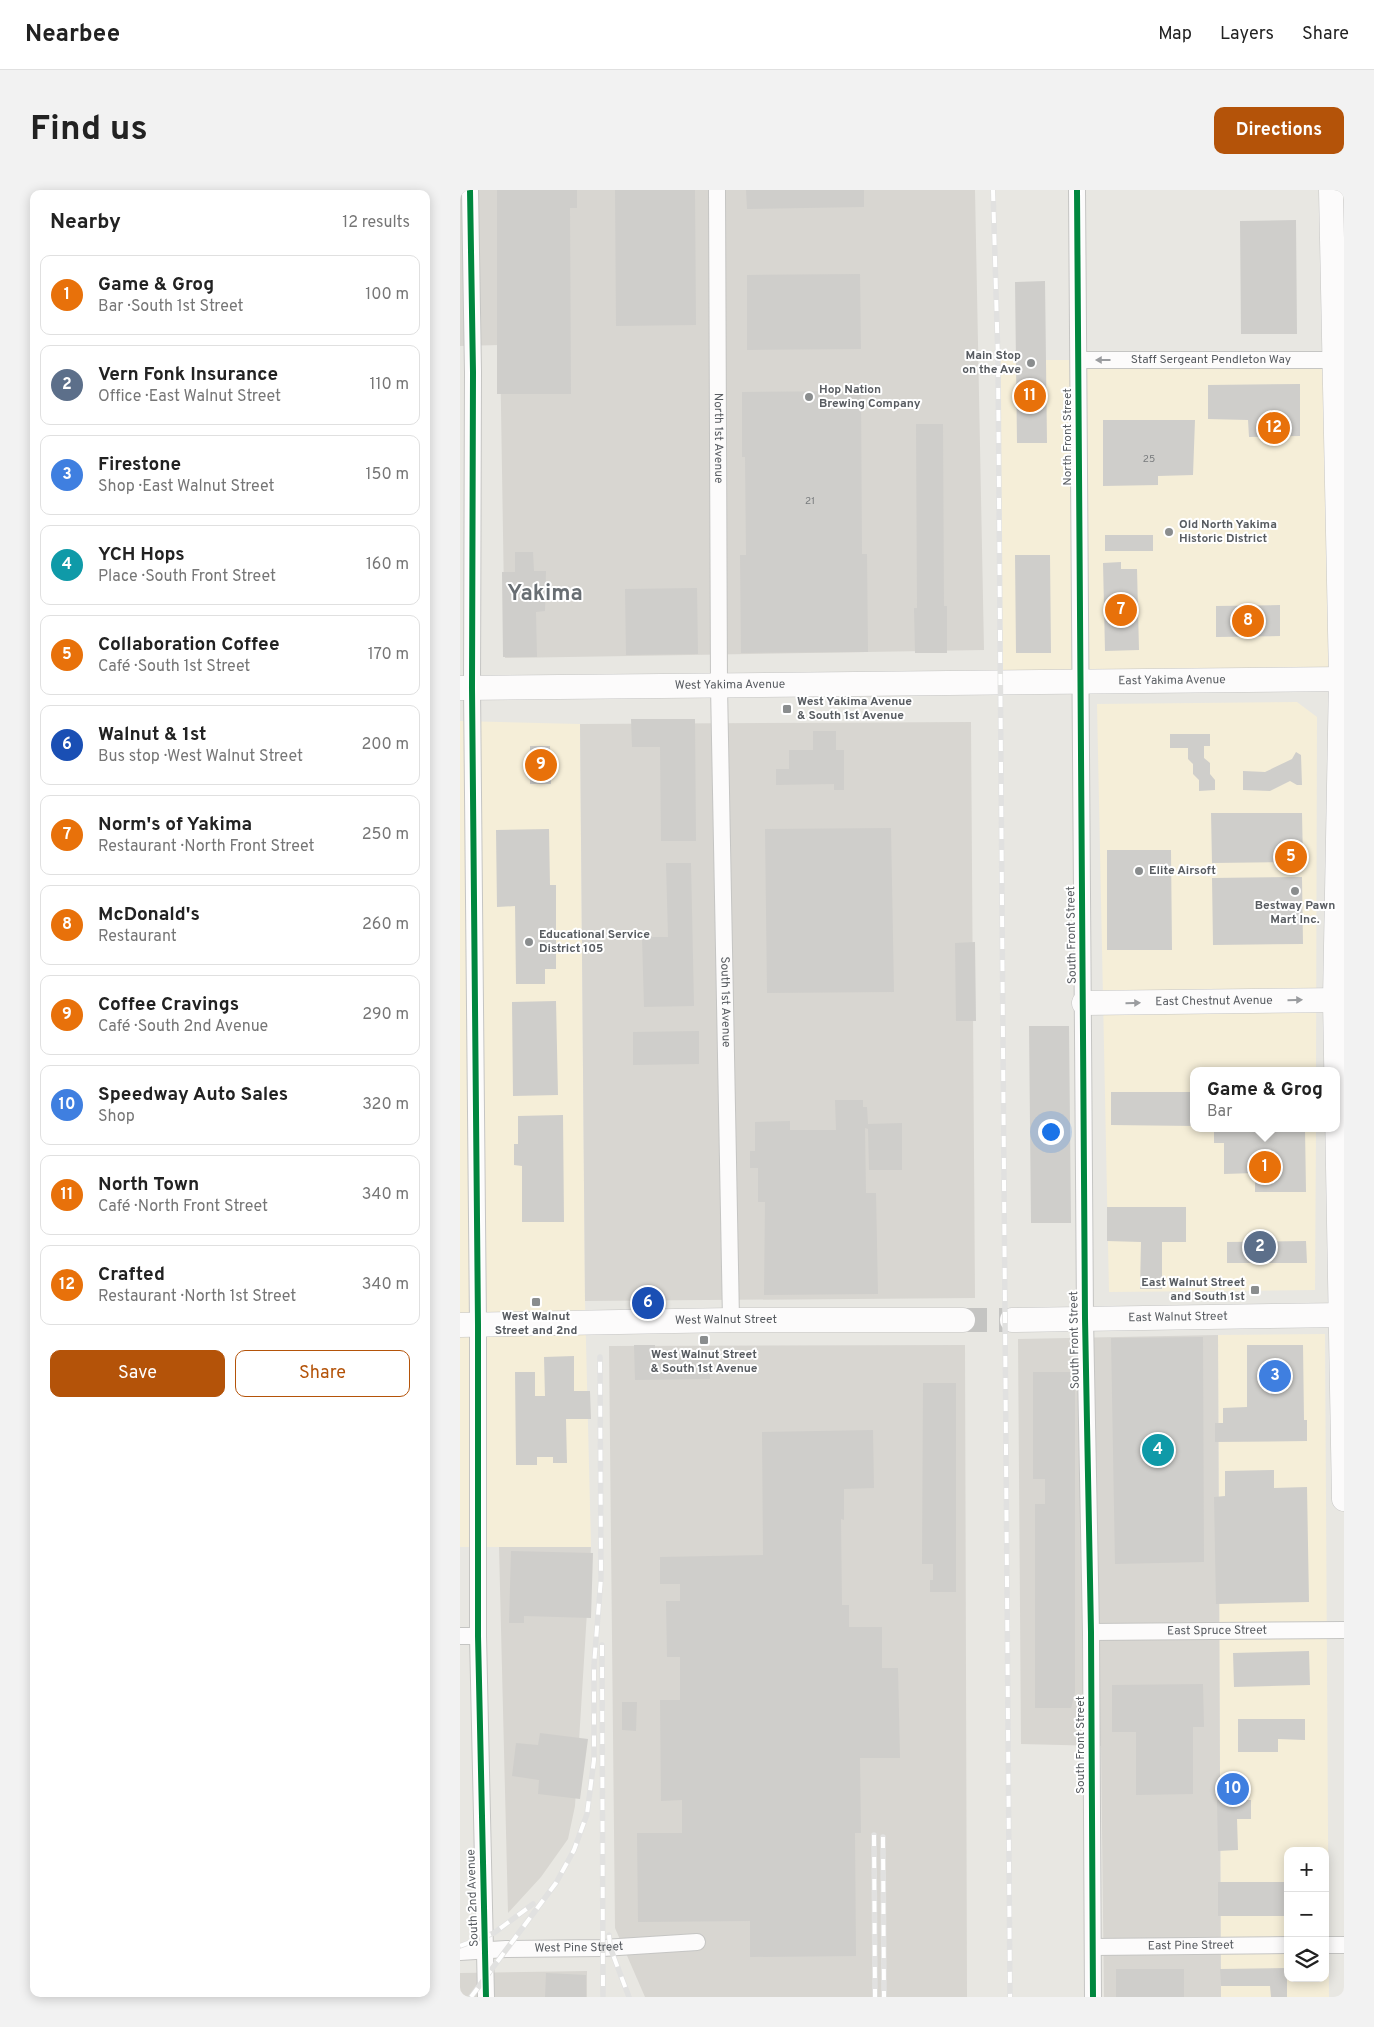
<!DOCTYPE html>
<meta charset="utf-8">
<style>
body{margin:0;font-family:Overpass,sans-serif;background:#f2f2f2;color:#222}
.controls{position:absolute;right:15px;bottom:15px;display:grid;overflow:hidden;border-radius:10px;box-shadow:0 2px 12px #0003}
.controls button{width:45px;height:45px;display:grid;place-items:center;padding:0;border:0;border-bottom:1px solid #e0e0e0;background:#fff;color:#222;font:25px sans-serif}
.you{position:absolute;left:590px;top:941px;width:18px;height:18px;margin:-12px;border:4px solid #fff;border-radius:50%;background:#1a73e8;box-shadow:0 0 0 8px #1a73e833}
.badge{display:grid;place-items:center;width:32px;height:32px;border-radius:50%;background:#b45309;color:#fff;font-size:16px;font-weight:700}
.pin{position:absolute;translate:-50% -50%;border:2px solid #fff;box-shadow:0 1px 5px #0006}
.popup{position:absolute;left:730px;top:877px;width:150px;height:65px;box-sizing:border-box;display:grid;place-content:center;border-radius:10px;background:#fff;filter:drop-shadow(0 1px 4px #0005);font-size:16px;white-space:nowrap;color:#767676}
.popup b{font-size:19px;color:#222}
.popup::after{content:'';position:absolute;left:50%;top:100%;margin-left:-10px;border:10px solid transparent;border-top-color:#fff}
.list{margin:0;padding:0;list-style:none}
h2{display:flex;justify-content:space-between;align-items:center;height:65px;margin:0;padding:0 20px;font-size:21px}
h2 small{font-size:16px;font-weight:400;color:#767676}
.list li{display:grid;grid-template-columns:32px 1fr auto;gap:15px;align-items:center;box-sizing:border-box;height:80px;margin:0 10px 10px;padding:0 10px;border:1px solid #e0e0e0;border-radius:10px}
.list b{display:block;font-size:19px;white-space:nowrap}
.list p{margin:0;font-size:16px;white-space:nowrap;color:#767676}
.list em{font-size:16px;font-style:normal;color:#767676}
.actions{display:flex;gap:10px;padding:15px 20px}
.actions a{flex:1;padding:11px 0;border:1px solid #b45309;border-radius:10px;text-align:center;font-size:18px;color:#b45309}
.actions .main{background:#b45309;color:#fff}
.icon{flex:none;width:28px;height:28px;fill:none;stroke:currentColor;stroke-width:2;stroke-linecap:round;stroke-linejoin:round}
.map{position:relative;flex:none;width:884px;height:1807px;overflow:hidden;border-radius:10px}
header{display:flex;align-items:center;gap:30px;box-sizing:border-box;height:70px;padding:0 25px;background:#fff;border-bottom:1px solid #e0e0e0}
header strong{font-size:24px}
nav{display:flex;gap:28px;margin-inline-start:auto;font-size:18px}
.intro{display:flex;align-items:center;justify-content:space-between;box-sizing:border-box;height:120px;padding:0 30px}
h1{margin:0;font-size:35px}
.button{padding:12px 22px;border-radius:10px;background:#b45309;color:#fff;font-size:18px;font-weight:700}
main{display:flex;gap:30px;padding:0 30px}
aside{flex:1;background:#fff;border-radius:10px;box-shadow:0 2px 12px #0003}
.map>svg:first-child{display:block}
.commercial{fill:#f5eed8;fill-rule:evenodd}
.industrial{fill:#d8d6d1}
.building{fill:#cfcecb}
.lines{fill:none;stroke-linecap:round;stroke-linejoin:round}
.secondary-tunnel{stroke:#c4c4c2;stroke-width:24;stroke-dasharray:24 12;stroke-linecap:butt}
.street-casing{stroke:#c5c5c3;stroke-width:18}
.secondary-casing{stroke:#c5c5c4;stroke-width:25}
.street{stroke:#fcfbfb;stroke-width:16}
.secondary{stroke:#fcfbfb;stroke-width:24}
.rail-casing{stroke:#e1e1e0;stroke-width:5.5}
.rail{stroke:#fff;stroke-width:4;stroke-dasharray:11;stroke-linecap:butt}
.cycleway-casing{stroke:#fff;stroke-width:9}
.cycleway{stroke:#00873e;stroke-width:6}
.oneway{fill:#9a9c9f}
.poi-dot{fill:#8a8d8e;stroke:#fff;stroke-width:2}
.labels{text-anchor:middle;dominant-baseline:central;stroke-width:4;stroke-linejoin:round;paint-order:stroke}
.number-label{font-size:10px;fill:#777a7c}
.poi-label{font-size:12px;font-weight:bold;fill:#585c61;stroke:#fff;text-anchor:start}
.street-label{font-size:12px;fill:#585c61;stroke:#fff}
.town-label{font-size:22px;font-weight:bold;fill:#686e73;stroke:#fff}
</style>
<header>
<strong>Nearbee</strong>
<nav><a>Map</a><a>Layers</a><a>Share</a></nav>
</header>
<div class="intro"><h1>Find us</h1><a class="button">Directions</a></div>
<main>
<aside>
<h2>Nearby<small>12 results</small></h2>
<ul class="list">
<li><span class="badge" style="background:#e8710a">1</span><div><b>Game &amp; Grog</b><p>Bar · South 1st Street</p></div><em>100 m</em></li>
<li><span class="badge" style="background:#5c6f8a">2</span><div><b>Vern Fonk Insurance</b><p>Office · East Walnut Street</p></div><em>110 m</em></li>
<li><span class="badge" style="background:#3f7fe0">3</span><div><b>Firestone</b><p>Shop · East Walnut Street</p></div><em>150 m</em></li>
<li><span class="badge" style="background:#0f9aa8">4</span><div><b>YCH Hops</b><p>Place · South Front Street</p></div><em>160 m</em></li>
<li><span class="badge" style="background:#e8710a">5</span><div><b>Collaboration Coffee</b><p>Café · South 1st Street</p></div><em>170 m</em></li>
<li><span class="badge" style="background:#1a4fb4">6</span><div><b>Walnut &amp; 1st</b><p>Bus stop · West Walnut Street</p></div><em>200 m</em></li>
<li><span class="badge" style="background:#e8710a">7</span><div><b>Norm's of Yakima</b><p>Restaurant · North Front Street</p></div><em>250 m</em></li>
<li><span class="badge" style="background:#e8710a">8</span><div><b>McDonald's</b><p>Restaurant</p></div><em>260 m</em></li>
<li><span class="badge" style="background:#e8710a">9</span><div><b>Coffee Cravings</b><p>Café · South 2nd Avenue</p></div><em>290 m</em></li>
<li><span class="badge" style="background:#3f7fe0">10</span><div><b>Speedway Auto Sales</b><p>Shop</p></div><em>320 m</em></li>
<li><span class="badge" style="background:#e8710a">11</span><div><b>North Town</b><p>Café · North Front Street</p></div><em>340 m</em></li>
<li><span class="badge" style="background:#e8710a">12</span><div><b>Crafted</b><p>Restaurant · North 1st Street</p></div><em>340 m</em></li>
</ul>
<div class="actions"><a class="main">Save</a><a>Share</a></div>
</aside>
<div class="map">
<svg width="884" height="1807" viewBox="0 0 884 1807">
<rect width="100%" height="100%" fill="#e8e7e2"/>
<path class="commercial" d="M 538,170 L 874,170 L 881,489 L 540,493 Z
M 837,512 L 857,527 L 856,881 L 734,881 L 734,938 L 856,938 L 855,1100 L 649,1102 L 637,514 Z
M 0,531 L 120,534 L 125,1111 L 131,1357 L 0,1357 Z
M 865,1144 L 869,1807 L 761,1807 L 758,1145 ZM 828,1661 L 865,1661 L 865,1788 L 828,1788 Z"/>
<path class="industrial" d="M 0,0 L 515,0 L 524,460 L 45,468 L 40,155 L 0,156 Z
M 511,532 L 515,1108 L 125,1111 L 120,534 Z
M 758,1145 L 761,1807 L 644,1807 L 641,1556 L 561,1554 L 558,1149 Z
M 505,1155 L 507,1807 L 185,1807 L 155,1738 L 149,1156 Z
M 39,1357 L 131,1357 L 115,1616 L 108,1649 L 81,1687 L 48,1723 Z
M 127,1781 L 127,1807 L 0,1807 L 0,1783 Z"/>
<path class="building" d="M 37,0 L 117,0 L 117,18 L 110,18 L 111,204 L 37,204 Z
M 155,0 L 235,0 L 236,135 L 156,136 Z
M 286,0 L 404,0 L 404,17 L 287,19 Z
M 836,30 L 837,144 L 781,144 L 780,31 Z
M 400,84 L 401,159 L 287,160 L 287,85 Z
M 585,91 L 587,253 L 557,253 L 555,92 Z
M 840,194 L 840,246 L 789,247 L 788,230 L 748,229 L 748,195 Z
M 401,201 L 402,364 L 407,364 L 408,462 L 281,463 L 280,365 L 286,365 L 286,362 L 285,267 L 282,267 L 282,202 Z
M 643,230 L 735,230 L 733,285 L 698,286 L 698,295 L 643,296 Z
M 456,234 L 483,234 L 484,416 L 487,416 L 487,463 L 455,463 L 454,418 L 457,418 Z
M 645,345 L 693,345 L 693,361 L 645,361 Z
M 55,362 L 73,362 L 74,381 L 86,381 L 85,421 L 76,422 L 77,467 L 43,467 L 42,382 L 55,382 Z
M 555,365 L 590,365 L 591,463 L 556,463 Z
M 661,372 L 661,379 L 677,379 L 679,460 L 645,461 L 643,373 Z
M 237,398 L 238,464 L 166,465 L 165,399 Z
M 820,415 L 820,446 L 756,447 L 756,416 Z
M 171,529 L 235,529 L 236,651 L 201,651 L 200,557 L 172,557 Z
M 353,541 L 376,541 L 376,560 L 384,560 L 384,600 L 374,600 L 374,594 L 316,595 L 316,579 L 329,579 L 329,560 L 353,560 Z
M 710,544 L 750,544 L 750,556 L 744,556 L 744,568 L 750,573 L 750,584 L 755,590 L 755,600 L 739,601 L 739,590 L 733,584 L 733,574 L 728,569 L 728,558 L 710,558 Z
M 70,556 L 90,556 L 91,594 L 70,594 Z
M 836,562 L 841,565 L 842,595 L 837,595 L 830,591 L 810,601 L 783,600 L 783,581 L 805,582 L 832,569 Z
M 751,623 L 842,623 L 843,672 L 752,673 Z
M 431,638 L 434,802 L 307,803 L 305,639 Z
M 89,639 L 90,695 L 96,695 L 96,779 L 85,779 L 85,794 L 56,794 L 55,716 L 37,717 L 36,640 Z
M 647,660 L 711,660 L 712,760 L 647,760 Z
M 206,673 L 231,673 L 234,816 L 184,817 L 182,747 L 208,747 Z
M 842,687 L 843,754 L 753,755 L 752,688 Z
M 515,752 L 516,831 L 496,831 L 495,753 Z
M 96,811 L 98,905 L 53,906 L 52,812 Z
M 569,836 L 609,836 L 611,1033 L 571,1033 Z
M 239,841 L 239,874 L 173,875 L 173,842 Z
M 795,879 L 826,879 L 826,881 L 795,881 Z
M 651,902 L 734,902 L 734,936 L 651,935 Z
M 375,910 L 403,910 L 403,917 L 407,917 L 408,934 L 442,933 L 442,980 L 409,980 L 408,939 L 405,938 L 406,1003 L 416,1003 L 418,1104 L 304,1105 L 305,1012 L 298,1012 L 298,978 L 290,978 L 290,961 L 295,961 L 295,932 L 330,931 L 330,940 L 376,940 Z
M 103,925 L 104,1032 L 62,1032 L 62,976 L 54,975 L 54,954 L 58,954 L 58,926 Z
M 754,938 L 845,938 L 846,1002 L 795,1002 L 795,983 L 764,984 L 764,953 L 754,953 Z
M 647,1017 L 726,1017 L 726,1052 L 702,1052 L 702,1099 L 680,1099 L 681,1052 L 647,1051 Z
M 846,1051 L 847,1073 L 767,1073 L 767,1052 Z
M 743,1147 L 744,1372 L 655,1374 L 651,1148 Z
M 174,1155 L 195,1155 L 195,1160 L 250,1160 L 250,1189 L 175,1190 Z
M 787,1155 L 843,1155 L 844,1230 L 847,1230 L 847,1251 L 755,1252 L 755,1233 L 763,1233 L 763,1218 L 787,1217 Z
M 114,1166 L 114,1201 L 130,1201 L 131,1229 L 106,1229 L 107,1273 L 93,1273 L 93,1267 L 77,1267 L 77,1275 L 56,1275 L 55,1182 L 75,1182 L 75,1206 L 85,1206 L 84,1167 Z
M 573,1182 L 615,1182 L 615,1503 L 611,1518 L 575,1518 L 575,1314 L 585,1314 L 585,1289 L 573,1289 Z
M 463,1193 L 496,1193 L 496,1402 L 470,1402 L 470,1390 L 473,1390 L 473,1374 L 462,1374 Z
M 413,1240 L 414,1298 L 384,1299 L 384,1330 L 381,1329 L 382,1415 L 389,1415 L 389,1437 L 422,1437 L 422,1478 L 438,1478 L 440,1568 L 400,1568 L 401,1643 L 395,1643 L 396,1766 L 290,1767 L 290,1731 L 178,1732 L 177,1643 L 222,1643 L 222,1610 L 201,1611 L 200,1510 L 220,1510 L 220,1467 L 207,1467 L 206,1411 L 220,1411 L 220,1394 L 200,1394 L 200,1367 L 303,1365 L 302,1242 Z
M 814,1280 L 814,1298 L 847,1297 L 849,1412 L 756,1414 L 754,1307 L 765,1306 L 765,1281 Z
M 51,1361 L 133,1363 L 131,1428 L 64,1426 L 64,1433 L 49,1433 Z
M 849,1461 L 850,1495 L 774,1497 L 773,1463 Z
M 743,1494 L 744,1537 L 733,1537 L 733,1604 L 676,1605 L 676,1542 L 652,1542 L 652,1495 Z
M 162,1512 L 177,1512 L 176,1541 L 162,1540 Z
M 778,1529 L 845,1529 L 845,1550 L 818,1549 L 818,1562 L 778,1562 Z
M 80,1543 L 128,1549 L 120,1609 L 78,1604 L 79,1590 L 52,1586 L 56,1553 L 78,1555 Z
M 757,1610 L 791,1610 L 791,1629 L 777,1629 L 778,1660 L 758,1661 Z
M 758,1692 L 828,1692 L 828,1726 L 758,1726 Z
M 827,1778 L 827,1807 L 811,1807 L 810,1796 L 761,1796 L 760,1779 Z
M 656,1779 L 724,1779 L 724,1807 L 656,1807 Z
M 86,1783 L 126,1785 L 126,1807 L 85,1807 Z"/>
<g class="lines">
<path class="secondary-tunnel" d="M 503,1130 L 552,1130"/>
<g class="street-casing">
<g id="street">
<path d="M 10,0 L 13,182 L 12,498 L 18,1135 L 18,1446 L 26,1807"/>
<path id="s1" d="M 257,0 L 259,496 L 271,1130"/>
<path d="M 617,0 L 625,1128 L 631,1442 L 633,1807"/>
<path id="s2" d="M 619,170 L 884,170"/>
<path id="s3" d="M 631,1442 L 884,1440"/>
<path d="M 0,1446 L 18,1446"/>
<path d="M 865,1755 L 884,1755"/>
<path id="s4" d="M 633,1757 L 828,1755"/>
<path id="s5" d="M 0,1762 L 46,1759 L 143,1758 L 237,1752"/>
</g>
</g>
<g class="secondary-casing">
<g id="secondary">
<path d="M 871,0 L 881,489 L 875,810 L 884,1309"/>
<path id="s6" d="M 0,498 L 884,489"/>
<path id="s7" d="M 624,813 L 884,810"/>
<path id="s8" d="M 552,1130 L 884,1125"/>
<path id="s9" d="M 0,1135 L 271,1130 L 503,1130"/>
</g>
</g>
<use href="#street" class="street"/>
<use href="#secondary" class="secondary"/>
<g class="rail-casing">
<path id="rail" d="M 533,0 L 538,170 L 550,1807
M 142,1455 L 143,1807
M 414,1645 L 415,1807
M 423,1647 L 424,1807
M 149,1745 L 150,1757 L 169,1807
M 0,1756 L 34,1743 L 73,1714
M 11,1807 L 96,1693 L 114,1660 L 127,1624 L 134,1570 L 134,1475 L 141,1388 L 140,1167"/>
</g>
<use href="#rail" class="rail"/>
<g class="cycleway-casing">
<path id="cycleway" d="M 10,0 L 13,182 L 12,498 L 18,1135 L 18,1446 L 26,1807
M 617,0 L 625,1128 L 631,1442 L 633,1807"/>
</g>
<use href="#cycleway" class="cycleway"/>
</g>
<defs><path id="oneway-solid" d="M-6-.8H1V-3.2L6.5 0L1 3.2V.8H-6Z" transform="scale(1.25)"/></defs>
<g class="oneway">
<use href="#oneway-solid" transform="translate(643 170) rotate(180)"/>
<use href="#oneway-solid" transform="translate(835 810) rotate(-1)"/>
<use href="#oneway-solid" transform="translate(673 813) rotate(-1)"/>
</g>
<g class="poi-dot">
<circle cx="571" cy="173" r="5"/>
<circle cx="349" cy="207" r="5"/>
<circle cx="709" cy="342" r="5"/>
<rect x="322" y="514" width="10" height="10" rx="2.5"/>
<circle cx="679" cy="681" r="5"/>
<circle cx="835" cy="701" r="5"/>
<circle cx="69" cy="752" r="5"/>
<rect x="790" y="1095" width="10" height="10" rx="2.5"/>
<rect x="71" y="1107" width="10" height="10" rx="2.5"/>
<rect x="239" y="1145" width="10" height="10" rx="2.5"/>
</g>
<g class="labels">
<g class="number-label">
<text x="689" y="269">25</text>
<text x="350" y="311">21</text>
</g>
<g class="poi-label">
<text x="561" y="166" text-anchor="end">Main Stop<tspan x="561" dy="14">on the Ave</tspan></text>
<text x="359" y="200">Hop Nation<tspan x="359" dy="14">Brewing Company</tspan></text>
<text x="719" y="335">Old North Yakima<tspan x="719" dy="14">Historic District</tspan></text>
<text x="337" y="512">West Yakima Avenue<tspan x="337" dy="14">&amp; South 1st Avenue</tspan></text>
<text x="689" y="681">Elite Airsoft</text>
<text x="835" y="716" text-anchor="middle">Bestway Pawn<tspan x="835" dy="14">Mart Inc.</tspan></text>
<text x="79" y="745">Educational Service<tspan x="79" dy="14">District 105</tspan></text>
<text x="785" y="1093" text-anchor="end">East Walnut Street<tspan x="785" dy="14">and South 1st</tspan></text>
<text x="76" y="1127" text-anchor="middle">West Walnut<tspan x="76" dy="14">Street and 2nd</tspan></text>
<text x="244" y="1165" text-anchor="middle">West Walnut Street<tspan x="244" dy="14">&amp; South 1st Avenue</tspan></text>
</g>
<g class="street-label">
<text stroke="none"><textPath href="#s2" startOffset="132">Staff Sergeant Pendleton Way</textPath></text>
<text transform="translate(608 247) rotate(-90)">North Front Street</text>
<text stroke="none"><textPath href="#s1" startOffset="248">North 1st Avenue</textPath></text>
<text stroke="none"><textPath href="#s6" startOffset="712">East Yakima Avenue</textPath></text>
<text stroke="none"><textPath href="#s6" startOffset="270">West Yakima Avenue</textPath></text>
<text transform="translate(612 745) rotate(-91)">South Front Street</text>
<text stroke="none"><textPath href="#s7" startOffset="130">East Chestnut Avenue</textPath></text>
<text stroke="none"><textPath href="#s1" startOffset="812">South 1st Avenue</textPath></text>
<text stroke="none"><textPath href="#s8" startOffset="166">East Walnut Street</textPath></text>
<text stroke="none"><textPath href="#s9" startOffset="266">West Walnut Street</textPath></text>
<text transform="translate(615 1150) rotate(-91)">South Front Street</text>
<text stroke="none"><textPath href="#s3" startOffset="126">East Spruce Street</textPath></text>
<text transform="translate(621 1555) rotate(-90)">South Front Street</text>
<text transform="translate(13 1708) rotate(-92)">South 2nd Avenue</text>
<text stroke="none"><textPath href="#s4" startOffset="98">East Pine Street</textPath></text>
<text stroke="none"><textPath href="#s5" startOffset="119">West Pine Street</textPath></text>
</g>
<g class="town-label">
<text x="85" y="404">Yakima</text>
</g>
</g>
</svg>
<div class="controls">
<button>+</button>
<button>−</button>
<button><svg class="icon" aria-label="layers" viewBox="0 0 24 24"><path d="M12 4l9 5-9 5-9-5zM3 14l9 5 9-5"/></svg></button>
</div>
<div class="you"></div>
<div class="pin badge" style="left:805px;top:977px;background:#e8710a">1</div>
<div class="popup"><b>Game &amp; Grog</b>Bar</div>
<div class="pin badge" style="left:800px;top:1057px;background:#5c6f8a">2</div>
<div class="pin badge" style="left:815px;top:1186px;background:#3f7fe0">3</div>
<div class="pin badge" style="left:698px;top:1260px;background:#0f9aa8">4</div>
<div class="pin badge" style="left:831px;top:667px;background:#e8710a">5</div>
<div class="pin badge" style="left:188px;top:1113px;background:#1a4fb4">6</div>
<div class="pin badge" style="left:661px;top:420px;background:#e8710a">7</div>
<div class="pin badge" style="left:788px;top:431px;background:#e8710a">8</div>
<div class="pin badge" style="left:81px;top:575px;background:#e8710a">9</div>
<div class="pin badge" style="left:773px;top:1599px;background:#3f7fe0">10</div>
<div class="pin badge" style="left:570px;top:206px;background:#e8710a">11</div>
<div class="pin badge" style="left:814px;top:238px;background:#e8710a">12</div>
</div>
</main>
